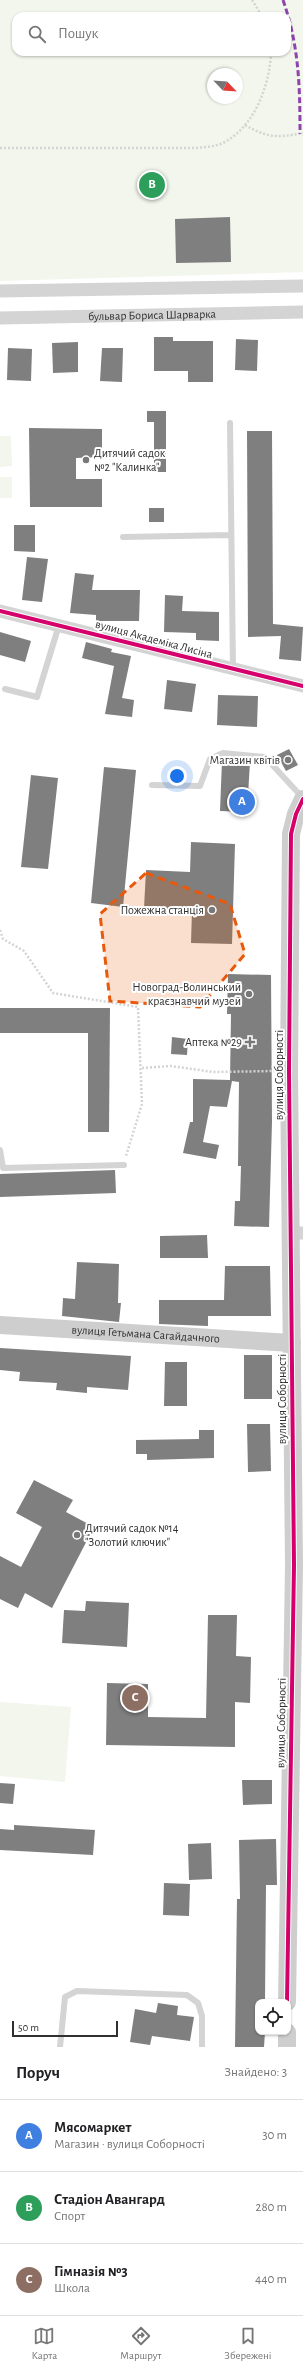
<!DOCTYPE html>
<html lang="uk">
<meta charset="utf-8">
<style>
body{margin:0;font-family:"Alegreya Sans",sans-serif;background:#f2f2f2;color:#202124}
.controls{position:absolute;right:12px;bottom:12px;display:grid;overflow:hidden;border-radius:8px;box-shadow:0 1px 3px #0004}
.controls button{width:36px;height:36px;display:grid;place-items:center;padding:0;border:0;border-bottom:1px solid #e0e0e0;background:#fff;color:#202124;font:20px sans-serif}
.compass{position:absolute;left:207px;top:68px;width:36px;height:36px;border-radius:50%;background:#fff;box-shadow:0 1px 3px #0004;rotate:115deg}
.scale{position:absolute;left:12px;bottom:10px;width:106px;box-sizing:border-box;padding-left:4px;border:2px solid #303030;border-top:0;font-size:11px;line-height:14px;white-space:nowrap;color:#303030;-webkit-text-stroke:3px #fff;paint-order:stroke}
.you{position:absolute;left:177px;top:776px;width:14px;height:14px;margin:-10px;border:3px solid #fff;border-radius:50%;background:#1a73e8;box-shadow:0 0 0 6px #1a73e833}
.badge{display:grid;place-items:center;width:26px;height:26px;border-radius:50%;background:#787878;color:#fff;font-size:13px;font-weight:700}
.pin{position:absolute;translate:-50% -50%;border:2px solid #fff;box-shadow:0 1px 4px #0006}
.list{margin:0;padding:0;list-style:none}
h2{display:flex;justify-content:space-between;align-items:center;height:52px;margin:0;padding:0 16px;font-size:17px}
h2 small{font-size:13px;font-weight:400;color:#757577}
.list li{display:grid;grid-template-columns:26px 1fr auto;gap:12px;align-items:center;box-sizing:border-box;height:72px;padding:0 16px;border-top:1px solid #e0e0e0}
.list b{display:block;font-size:15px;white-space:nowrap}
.list p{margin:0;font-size:13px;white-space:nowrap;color:#757577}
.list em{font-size:13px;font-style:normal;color:#757577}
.icon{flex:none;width:22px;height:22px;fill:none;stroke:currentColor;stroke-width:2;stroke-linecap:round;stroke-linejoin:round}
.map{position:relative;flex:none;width:303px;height:2047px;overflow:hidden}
.search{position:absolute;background:#fff;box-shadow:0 1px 3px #0004;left:12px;right:12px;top:12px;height:44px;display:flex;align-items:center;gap:10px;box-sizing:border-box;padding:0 14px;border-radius:12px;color:#757577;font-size:15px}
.sheet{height:268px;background:#fff}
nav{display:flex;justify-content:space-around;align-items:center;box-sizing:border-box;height:56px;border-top:1px solid #e0e0e0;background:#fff;font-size:11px;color:#757577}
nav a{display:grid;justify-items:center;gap:2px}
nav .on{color:#787878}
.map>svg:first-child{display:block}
.green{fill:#f2f6ec;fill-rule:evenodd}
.building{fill:#7f7f7f}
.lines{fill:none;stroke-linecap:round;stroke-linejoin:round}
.path{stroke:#d4d4d4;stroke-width:2.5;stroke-dasharray:2 2;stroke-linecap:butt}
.lane{stroke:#d4d4d4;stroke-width:6}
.street{stroke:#d4d4d4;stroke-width:13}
.secondary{stroke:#cecece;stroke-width:18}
.quiet{stroke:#8e44ad;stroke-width:3;stroke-dasharray:6 3;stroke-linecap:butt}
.cycleway-casing{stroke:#fff;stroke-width:6}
.cycleway{stroke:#d6006c;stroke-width:4}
.marked{fill:#e8590c;fill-opacity:0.2;stroke:#e8590c;stroke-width:3;stroke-dasharray:8 5;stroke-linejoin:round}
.poi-dot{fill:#787878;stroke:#fff;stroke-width:1.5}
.labels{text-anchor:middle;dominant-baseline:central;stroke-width:4;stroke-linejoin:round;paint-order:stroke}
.street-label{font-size:12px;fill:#303030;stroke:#fff}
.poi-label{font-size:12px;fill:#303030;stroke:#fff;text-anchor:end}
</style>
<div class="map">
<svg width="303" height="2047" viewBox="0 0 303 2047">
<rect width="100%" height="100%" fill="#fff"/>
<path class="green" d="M 0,0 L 303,0 L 303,272 L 0,281 ZM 16,16 L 287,16 L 287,52 L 16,52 ZM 213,74 L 237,74 L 237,98 L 213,98 Z
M 0,436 L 11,436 L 12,466 L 0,467 Z
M 0,477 L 12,477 L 12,498 L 0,498 Z
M 0,1702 L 71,1707 L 65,1782 L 0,1776 Z"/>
<path class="building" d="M 230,217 L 231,262 L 176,263 L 175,219 Z
M 154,337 L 173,337 L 173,341 L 213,341 L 213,382 L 188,382 L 188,371 L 154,371 Z
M 236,339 L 258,340 L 257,371 L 235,370 Z
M 78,342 L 78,372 L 53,373 L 52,343 Z
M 8,348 L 32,349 L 31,381 L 7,380 Z
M 102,348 L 123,348 L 122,382 L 100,381 Z
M 147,411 L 166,411 L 166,472 L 154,472 L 154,422 L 147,422 Z
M 29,428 L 102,429 L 102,457 L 76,458 L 76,479 L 102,479 L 102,507 L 30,507 Z
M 247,431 L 272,431 L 273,624 L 303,627 L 301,661 L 279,659 L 281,636 L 248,637 Z
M 149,508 L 164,508 L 164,522 L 149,522 Z
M 14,525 L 35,525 L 35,552 L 14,551 Z
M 27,557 L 48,559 L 42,602 L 22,600 Z
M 75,573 L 94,575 L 92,590 L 140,590 L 139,621 L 96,621 L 96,615 L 70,613 Z
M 165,595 L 183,596 L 182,611 L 219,612 L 219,641 L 196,640 L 196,633 L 164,632 Z
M 0,632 L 31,641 L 25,662 L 0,655 Z
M 86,642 L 112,649 L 111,652 L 131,656 L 122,698 L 134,700 L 132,717 L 105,714 L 114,666 L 82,658 Z
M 167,680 L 196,684 L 192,712 L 164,709 Z
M 218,695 L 258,696 L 257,727 L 217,725 Z
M 289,749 L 298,765 L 286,771 L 277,755 Z
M 222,761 L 250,762 L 247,812 L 220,811 Z
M 104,767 L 136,770 L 123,907 L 91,903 Z
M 31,775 L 58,778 L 48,869 L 21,867 Z
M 191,842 L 235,844 L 232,944 L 191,943 L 192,910 L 144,908 L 146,870 L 190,872 Z
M 228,974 L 271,975 L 272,1122 L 269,1227 L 234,1226 L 235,1201 L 240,1201 L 241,1166 L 238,1166 L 239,1082 L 232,1081 L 227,1107 L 210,1106 L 203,1142 L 219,1145 L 216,1159 L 183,1153 L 190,1122 L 193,1122 L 193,1079 L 230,1080 L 231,1014 L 227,1014 Z
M 0,1008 L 110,1008 L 109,1132 L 88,1132 L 88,1033 L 0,1033 Z
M 172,1037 L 188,1039 L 187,1055 L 171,1054 Z
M 115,1170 L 116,1193 L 0,1197 L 0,1174 Z
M 207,1235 L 208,1258 L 160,1258 L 160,1236 Z
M 77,1262 L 119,1264 L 118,1303 L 121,1303 L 119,1322 L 62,1316 L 63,1298 L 75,1299 Z
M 225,1266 L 270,1266 L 271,1316 L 208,1316 L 208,1326 L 159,1324 L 159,1300 L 224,1300 Z
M 0,1348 L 131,1356 L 128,1390 L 87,1387 L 87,1393 L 56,1390 L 57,1383 L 19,1381 L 20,1372 L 0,1370 Z
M 244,1355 L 272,1355 L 272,1399 L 244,1399 Z
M 165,1362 L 187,1362 L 187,1406 L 164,1406 Z
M 247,1424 L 270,1424 L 271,1471 L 248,1472 Z
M 199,1430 L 214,1430 L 214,1458 L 147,1460 L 147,1454 L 136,1454 L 136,1440 L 199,1439 Z
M 34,1480 L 73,1500 L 66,1512 L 94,1527 L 52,1608 L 25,1593 L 18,1608 L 0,1599 L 0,1556 L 21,1567 L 42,1527 L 16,1513 Z
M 86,1601 L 129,1603 L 127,1647 L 62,1643 L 64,1610 L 85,1611 Z
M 208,1615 L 237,1615 L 236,1656 L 251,1657 L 250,1703 L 235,1702 L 235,1747 L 106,1745 L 107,1683 L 148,1684 L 148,1717 L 206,1718 Z
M 242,1780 L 272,1780 L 272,1804 L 243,1805 Z
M 0,1783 L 15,1784 L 13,1804 L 0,1803 Z
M 14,1825 L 95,1830 L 93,1855 L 0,1850 L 0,1829 L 14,1830 Z
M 276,1839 L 277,1885 L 266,1885 L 265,2002 L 258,2002 L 258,2032 L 265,2032 L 264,2047 L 235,2047 L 237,1899 L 240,1899 L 239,1840 Z
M 211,1843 L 212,1879 L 189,1880 L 188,1844 Z
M 164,1883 L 190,1884 L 189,1916 L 163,1915 Z
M 158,2003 L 178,2006 L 177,2015 L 194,2017 L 190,2041 L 152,2036 L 150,2045 L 130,2042 L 135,2009 L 156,2013 Z"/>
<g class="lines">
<path class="path" d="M 252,0 L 262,16
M 245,125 C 268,138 277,138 303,133
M 0,148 L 195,148 C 206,147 218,147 228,140 C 256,123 270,83 271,52
M 0,930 L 3,939 L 24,951 L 53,993 L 138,1007 L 142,1104 L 126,1156
M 142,1068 L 171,1066 L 213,1072 L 275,1071"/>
<path class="lane" d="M 230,423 L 233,669
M 123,537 L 231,535
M 5,689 L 37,697 L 59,625
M 152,785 L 200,786 L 210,759 L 223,753 L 265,757 L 302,797
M 0,1150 L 3,1168 L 124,1165
M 60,2047 L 65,1997 L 77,1991 L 187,1995 L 198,2003 L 202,2016 L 202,2047"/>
<g class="street">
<path d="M 0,291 L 303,286"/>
<path id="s1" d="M 0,318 L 303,312"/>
<path d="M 0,611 L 303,686"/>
<path d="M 291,1233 L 303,1233"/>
</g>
<g class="secondary">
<path id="s2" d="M 0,1325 L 292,1343"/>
<path d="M 287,2002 L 294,1565 L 289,1071 L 291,834 L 296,814 L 303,799"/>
<path d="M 287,2047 L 287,2032"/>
</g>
<path class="quiet" d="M 283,0 C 299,46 300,86 300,134"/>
<g class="cycleway-casing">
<path id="cycleway" d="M 0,611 L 303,686
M 287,2002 L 294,1565 L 289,1071 L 291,834 L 296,814 L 303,799"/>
</g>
<use href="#cycleway" class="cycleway"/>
</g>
<path class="marked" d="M 146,873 L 230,904 L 245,954 L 200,1007 L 110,1001 L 100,914 Z"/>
<g class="poi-dot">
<circle cx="86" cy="460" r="4"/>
<circle cx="288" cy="760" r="4"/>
<circle cx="212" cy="910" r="4"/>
<circle cx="249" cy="994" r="4"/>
<path d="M248 1036h4v4h4v4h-4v4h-4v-4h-4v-4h4z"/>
<circle cx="77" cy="1535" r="4"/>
</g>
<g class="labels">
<g class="street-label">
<text stroke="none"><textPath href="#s1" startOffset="152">бульвар Бориса Шарварка</textPath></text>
<text transform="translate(154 639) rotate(15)">вулиця Академіка Лисіна</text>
<text transform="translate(279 1075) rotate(-90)">вулиця Соборності</text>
<text stroke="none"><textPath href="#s2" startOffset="146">вулиця Гетьмана Сагайдачного</textPath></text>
<text transform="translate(282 1399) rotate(-90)">вулиця Соборності</text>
<text transform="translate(281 1723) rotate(-89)">вулиця Соборності</text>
</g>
<g class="poi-label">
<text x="94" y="453" text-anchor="start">Дитячий садок<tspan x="94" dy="14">№2 "Калинка"</tspan></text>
<text x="280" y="760">Магазин квітів</text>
<text x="204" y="910">Пожежна станція</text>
<text x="241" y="987">Новоград-Волинський<tspan x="241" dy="14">краєзнавчий музей</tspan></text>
<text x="242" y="1042">Аптека №29</text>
<text x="85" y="1528" text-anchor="start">Дитячий садок №14<tspan x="85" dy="14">"Золотий ключик"</tspan></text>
</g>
</g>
</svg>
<div class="controls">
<button><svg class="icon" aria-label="locate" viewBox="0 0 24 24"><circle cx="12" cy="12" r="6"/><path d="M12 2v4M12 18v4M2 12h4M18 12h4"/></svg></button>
</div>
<svg class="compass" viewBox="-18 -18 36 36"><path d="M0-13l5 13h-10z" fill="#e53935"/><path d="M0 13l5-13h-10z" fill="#757577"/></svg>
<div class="scale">50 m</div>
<div class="you"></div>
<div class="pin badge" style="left:242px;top:802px;background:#3f7fe0">A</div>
<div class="pin badge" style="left:152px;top:185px;background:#2e9e5b">B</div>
<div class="pin badge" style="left:135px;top:1698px;background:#8d6e63">C</div>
<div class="search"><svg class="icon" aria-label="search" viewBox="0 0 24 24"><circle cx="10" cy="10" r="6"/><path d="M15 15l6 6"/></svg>Пошук</div>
</div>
<section class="sheet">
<h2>Поруч<small>Знайдено: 3</small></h2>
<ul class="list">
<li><span class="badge" style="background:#3f7fe0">A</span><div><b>Мясомаркет</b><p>Магазин · вулиця Соборності</p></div><em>30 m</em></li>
<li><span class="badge" style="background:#2e9e5b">B</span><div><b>Стадіон Авангард</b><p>Спорт</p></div><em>280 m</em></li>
<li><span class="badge" style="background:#8d6e63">C</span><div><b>Гімназія №3</b><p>Школа</p></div><em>440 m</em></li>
</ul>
</section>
<nav>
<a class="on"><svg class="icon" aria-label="map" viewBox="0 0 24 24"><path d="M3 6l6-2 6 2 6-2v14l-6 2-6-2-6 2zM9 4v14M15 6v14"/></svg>Карта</a>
<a><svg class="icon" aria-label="directions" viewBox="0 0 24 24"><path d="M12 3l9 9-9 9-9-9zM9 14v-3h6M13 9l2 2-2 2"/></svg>Маршрут</a>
<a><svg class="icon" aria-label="saved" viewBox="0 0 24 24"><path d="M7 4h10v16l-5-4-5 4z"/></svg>Збережені</a>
</nav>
